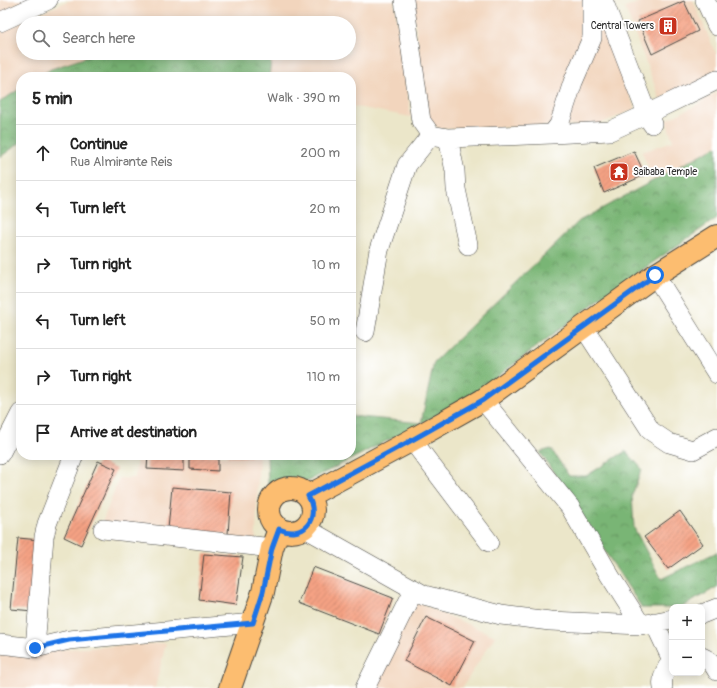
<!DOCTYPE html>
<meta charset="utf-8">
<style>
body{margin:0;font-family:Pangolin,sans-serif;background:#f6f6f6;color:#222}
.controls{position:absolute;right:12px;bottom:12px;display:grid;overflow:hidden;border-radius:8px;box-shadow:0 2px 10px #0003}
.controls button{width:36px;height:36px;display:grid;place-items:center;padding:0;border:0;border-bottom:1px solid #e0e0e0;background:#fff;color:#222;font:20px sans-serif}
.stop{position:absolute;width:12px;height:12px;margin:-9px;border:3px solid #1a73e8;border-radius:50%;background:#fff}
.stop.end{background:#1a73e8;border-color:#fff;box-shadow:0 1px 4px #0008}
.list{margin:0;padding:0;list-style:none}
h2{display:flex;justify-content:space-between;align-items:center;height:52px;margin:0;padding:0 16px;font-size:17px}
h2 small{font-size:13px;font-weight:400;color:#767676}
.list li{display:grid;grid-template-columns:26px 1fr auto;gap:12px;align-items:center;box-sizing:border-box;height:56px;padding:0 16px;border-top:1px solid #e0e0e0}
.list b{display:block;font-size:15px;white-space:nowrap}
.list p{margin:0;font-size:13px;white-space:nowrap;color:#767676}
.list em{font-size:13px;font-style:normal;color:#767676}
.icon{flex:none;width:22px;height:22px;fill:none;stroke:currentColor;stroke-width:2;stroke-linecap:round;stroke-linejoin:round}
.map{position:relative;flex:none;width:717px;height:688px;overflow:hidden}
.search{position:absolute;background:#fff;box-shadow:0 2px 10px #0003;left:16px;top:16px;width:340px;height:44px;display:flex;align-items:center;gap:10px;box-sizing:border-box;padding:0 14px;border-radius:22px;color:#767676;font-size:15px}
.panel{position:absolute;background:#fff;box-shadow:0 2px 10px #0003;left:16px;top:72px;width:340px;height:388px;border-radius:16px}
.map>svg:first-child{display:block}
.built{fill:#f2d5bd}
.forest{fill:url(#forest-crowns);stroke:#527050}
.building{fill:url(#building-hatch)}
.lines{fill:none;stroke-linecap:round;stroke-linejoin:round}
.minor-casing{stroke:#484743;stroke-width:20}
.major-casing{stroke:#484743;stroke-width:24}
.minor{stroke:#fff;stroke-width:19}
.major{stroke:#fcbd6f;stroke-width:22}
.route{stroke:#1a73e8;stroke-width:5}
.labels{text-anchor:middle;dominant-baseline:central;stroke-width:3.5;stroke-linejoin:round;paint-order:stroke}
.poi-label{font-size:10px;fill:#2b2b2b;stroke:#fff;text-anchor:end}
</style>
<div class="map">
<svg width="717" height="688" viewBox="0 0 717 688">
<defs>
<pattern id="forest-crowns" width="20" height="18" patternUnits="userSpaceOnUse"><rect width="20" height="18" fill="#79b574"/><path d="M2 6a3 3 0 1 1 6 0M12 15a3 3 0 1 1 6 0" fill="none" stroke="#63935f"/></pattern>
<pattern id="building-hatch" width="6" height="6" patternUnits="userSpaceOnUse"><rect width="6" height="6" fill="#f5a284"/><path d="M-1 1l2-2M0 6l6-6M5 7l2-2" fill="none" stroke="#c7846c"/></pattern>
</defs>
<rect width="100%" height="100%" fill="#fff"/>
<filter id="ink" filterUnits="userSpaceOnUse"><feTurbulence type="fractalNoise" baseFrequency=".025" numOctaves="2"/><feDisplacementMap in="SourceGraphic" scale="8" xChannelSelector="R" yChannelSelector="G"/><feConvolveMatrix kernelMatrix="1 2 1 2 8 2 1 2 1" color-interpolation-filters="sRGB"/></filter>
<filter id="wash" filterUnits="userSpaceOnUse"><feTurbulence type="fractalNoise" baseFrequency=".012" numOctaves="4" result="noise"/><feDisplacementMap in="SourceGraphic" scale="16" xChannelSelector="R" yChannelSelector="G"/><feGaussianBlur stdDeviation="0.9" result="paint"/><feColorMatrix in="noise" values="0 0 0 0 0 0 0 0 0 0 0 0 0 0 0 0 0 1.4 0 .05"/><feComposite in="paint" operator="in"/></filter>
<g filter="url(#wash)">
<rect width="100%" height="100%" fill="#ebe6c9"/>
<path class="built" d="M 0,0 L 35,0 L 0,16 Z
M 71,0 L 394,0 L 411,117 L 351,106 L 351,77 L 269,77 L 272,53 L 349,53 L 349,23 L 23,23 L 23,53 L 99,53 L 51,69 L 38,77 L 21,77 L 21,88 L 0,102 L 0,30 Z
M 412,0 L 596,0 L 635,109 L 597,125 L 439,129 L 428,119 Z
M 644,0 L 693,0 L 717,56 L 717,75 L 660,99 L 625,8 Z
M 717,92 L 717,146 L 653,181 L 642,152 L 673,141 L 666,120 L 695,106 Z
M 137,455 L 259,455 L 255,553 L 97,536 L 119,478 L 135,478 Z
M 414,601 L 495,636 L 462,688 L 371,688 Z
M 166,643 L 155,688 L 0,688 L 0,653 Z"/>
<path class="forest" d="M 99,53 L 272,53 L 269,77 L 38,77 L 51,69 Z
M 21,88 L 21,142 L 0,157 L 0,102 Z
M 717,146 L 717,218 L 597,301 L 465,401 L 306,482 L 268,484 L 267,455 L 351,455 L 351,416 L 421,423 L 434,362 L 579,221 Z
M 551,449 L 569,476 L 586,476 L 626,451 L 642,469 L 632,495 L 634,528 L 661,579 L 717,552 L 717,587 L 682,607 L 672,607 L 672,608 L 642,608 L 540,452 Z"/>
<g id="blocks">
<path class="building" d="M 684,1 L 698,31 L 652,54 L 638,21 Z
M 634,151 L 645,175 L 604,193 L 594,168 Z
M 148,455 L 184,455 L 184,471 L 147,469 Z
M 190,455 L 218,455 L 218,471 L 190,469 Z
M 228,455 L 251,455 L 251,457 L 228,457 Z
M 98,461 L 116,469 L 81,545 L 64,537 Z
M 172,487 L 231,492 L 228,534 L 168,529 Z
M 680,511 L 703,544 L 668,569 L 644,537 Z
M 18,538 L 40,540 L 33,611 L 11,609 Z
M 204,554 L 243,557 L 236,605 L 199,600 Z
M 313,567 L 393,598 L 379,634 L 299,603 Z
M 426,617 L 475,641 L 452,686 L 404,661 Z"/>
</g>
</g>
<g filter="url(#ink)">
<use href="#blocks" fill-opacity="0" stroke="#484743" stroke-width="1"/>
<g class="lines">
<g class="minor-casing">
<path id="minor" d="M 404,0 L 421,121 L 431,135 L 448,138 L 552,134 L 559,125 L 573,82 L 592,38 L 592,0
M 603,0 L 647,114 L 652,124
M 705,0 L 717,26
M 0,22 L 48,0
M 552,134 L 610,131 L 647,114 L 717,80
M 448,138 L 455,171 L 456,189 L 468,245
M 655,275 L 717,374
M 583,326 L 651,431 L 669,443 L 693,450 L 717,437
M 365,332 L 379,250 L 407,165 L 431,135
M 483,400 L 570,507 L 610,576 L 641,625
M 412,440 L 489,542
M 0,454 L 21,413
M 305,528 L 424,595 L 501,615 L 550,621 L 641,625 L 672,619
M 103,529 L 272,548
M 702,614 L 717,608
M 654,622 L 672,660
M 0,644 L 35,648 L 69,640 L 253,623
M 35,648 L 44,537 L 47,524 L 74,455
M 702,657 C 709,660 714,664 717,671
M 365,688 L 414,589
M 663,688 C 661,677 665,669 672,661"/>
</g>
<g class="major-casing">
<path id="major" d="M269 510a22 22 0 1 1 44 0a22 22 0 1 1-44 0Z
M 308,496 L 412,440 L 483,400 L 655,275 L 717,236
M 230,688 L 263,592 L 272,548 L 279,529"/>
</g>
<use href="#minor" class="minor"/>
<use href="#major" class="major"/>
</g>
</g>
<g class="lines" filter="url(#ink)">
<path class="route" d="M 35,648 L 69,640 L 253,623 L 263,592 L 272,548 L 279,529 C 303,540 321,519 308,496 L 412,440 L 483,400 L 655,275"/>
</g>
<defs>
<g id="building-square" transform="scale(1)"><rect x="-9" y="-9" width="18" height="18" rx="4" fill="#c8321e" stroke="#fff"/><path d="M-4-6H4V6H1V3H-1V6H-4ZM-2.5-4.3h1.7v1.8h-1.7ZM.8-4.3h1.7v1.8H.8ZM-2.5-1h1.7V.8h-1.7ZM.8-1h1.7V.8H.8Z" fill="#fff"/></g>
<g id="temple-square" transform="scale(1)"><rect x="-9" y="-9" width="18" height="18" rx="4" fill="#c8321e" stroke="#fff"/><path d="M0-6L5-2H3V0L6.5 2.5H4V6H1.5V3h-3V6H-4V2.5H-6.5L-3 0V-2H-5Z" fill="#fff"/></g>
</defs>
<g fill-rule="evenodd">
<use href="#building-square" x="668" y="26"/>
<use href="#temple-square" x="619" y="172"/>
</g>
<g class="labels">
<g class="poi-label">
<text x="654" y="26">Central Towers</text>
<text x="633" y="172" text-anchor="start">Saibaba Temple</text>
</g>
</g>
</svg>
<div class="controls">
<button>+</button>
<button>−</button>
</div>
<div class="stop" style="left:655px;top:275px"></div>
<div class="stop end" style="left:35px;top:648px"></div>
<div class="search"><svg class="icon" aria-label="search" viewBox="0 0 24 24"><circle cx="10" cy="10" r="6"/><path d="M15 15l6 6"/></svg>Search here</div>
<section class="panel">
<h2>5 min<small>Walk · 390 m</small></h2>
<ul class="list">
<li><svg class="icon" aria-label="ahead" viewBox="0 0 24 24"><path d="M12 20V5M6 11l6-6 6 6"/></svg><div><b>Continue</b><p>Rua Almirante Reis</p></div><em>200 m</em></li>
<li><svg class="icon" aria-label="left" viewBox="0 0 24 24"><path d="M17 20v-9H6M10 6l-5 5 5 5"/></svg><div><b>Turn left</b></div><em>20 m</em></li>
<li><svg class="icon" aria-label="right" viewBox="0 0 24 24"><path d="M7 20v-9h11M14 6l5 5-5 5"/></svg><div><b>Turn right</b></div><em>10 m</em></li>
<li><svg class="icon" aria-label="left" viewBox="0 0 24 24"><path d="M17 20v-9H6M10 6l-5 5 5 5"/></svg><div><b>Turn left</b></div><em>50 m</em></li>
<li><svg class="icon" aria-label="right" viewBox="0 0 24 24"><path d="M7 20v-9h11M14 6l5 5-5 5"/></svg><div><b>Turn right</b></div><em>110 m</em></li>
<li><svg class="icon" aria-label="arrive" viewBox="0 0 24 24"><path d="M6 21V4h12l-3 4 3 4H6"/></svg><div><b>Arrive at destination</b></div></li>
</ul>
</section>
</div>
